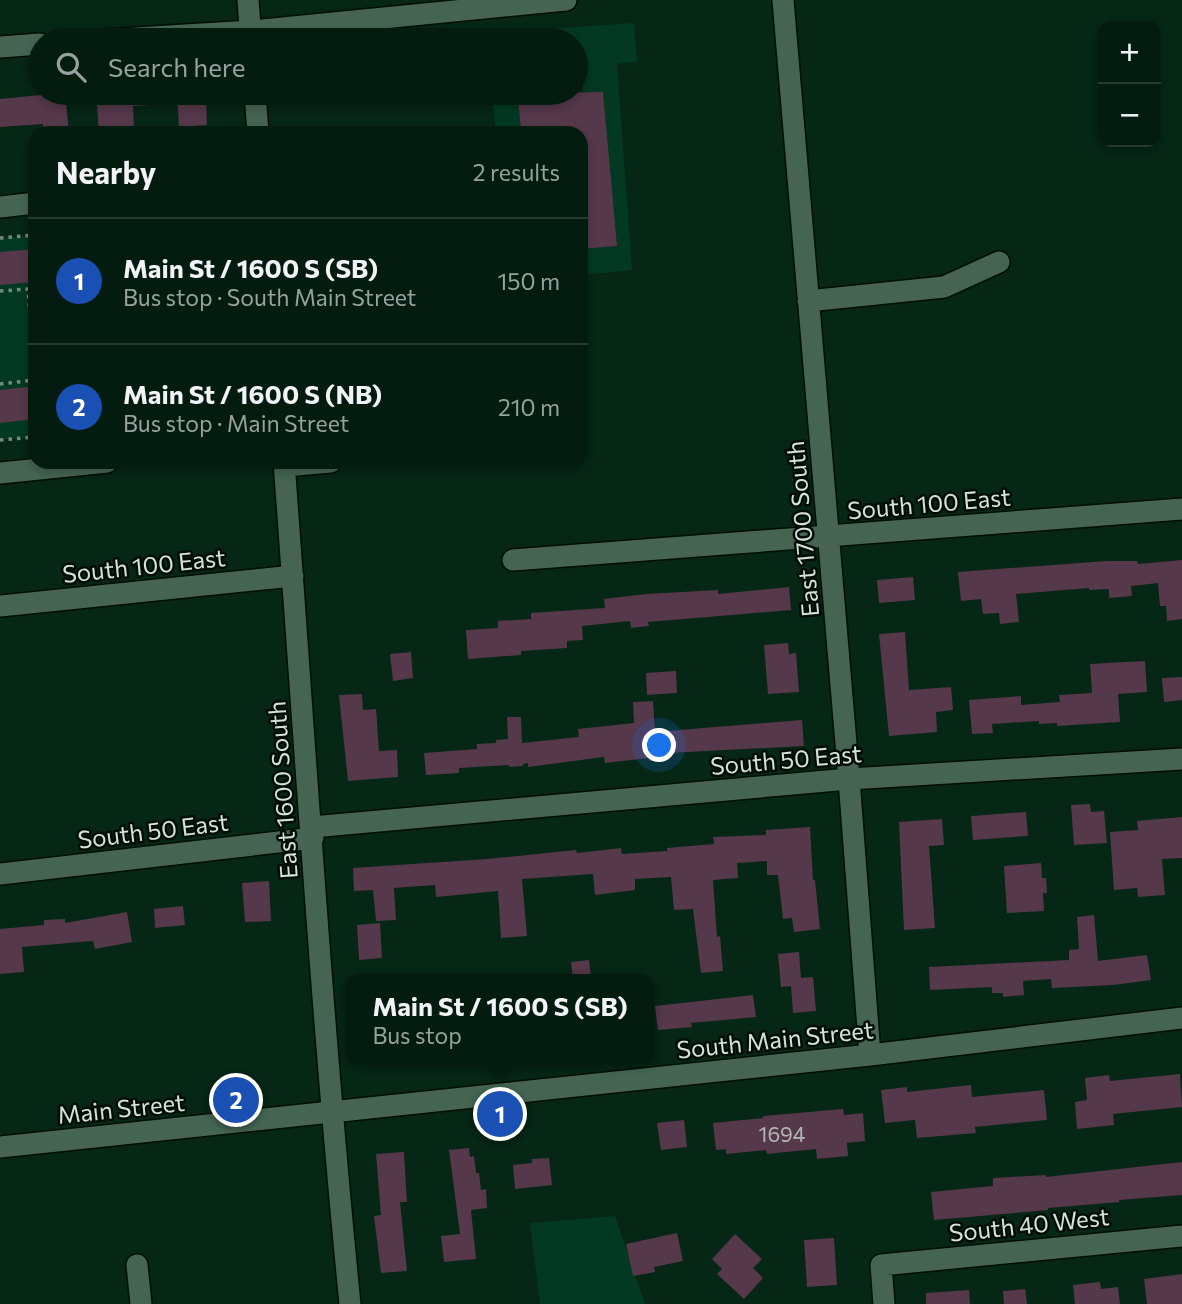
<!DOCTYPE html>
<meta charset="utf-8">
<style>
body{margin:0;font-family:Commissioner,sans-serif;background:#0d2519;color:#f1f3f6}
.controls{position:absolute;right:21px;top:21px;display:grid;overflow:hidden;border-radius:14px;box-shadow:0 4px 10px #0003}
.controls button{width:63px;height:63px;display:grid;place-items:center;padding:0;border:0;border-bottom:2px solid #253a30;background:#041c10;color:#f1f3f6;font:35px sans-serif}
.you{position:absolute;left:660px;top:746px;width:24px;height:24px;margin:-18px;border:5px solid #fff;border-radius:50%;background:#1a73e8;box-shadow:0 0 0 10px #1a73e833}
.badge{display:grid;place-items:center;width:46px;height:46px;border-radius:50%;background:#db2777;color:#fff;font-size:23px;font-weight:700}
.pin{position:absolute;translate:-50% -50%;border:4px solid #fff;box-shadow:0 2px 7px #0006}
.popup{position:absolute;left:346px;top:974px;width:308px;height:91px;box-sizing:border-box;display:grid;place-content:center;border-radius:14px;background:#041c10;filter:drop-shadow(0 2px 5px #0005);font-size:23px;white-space:nowrap;color:#97a19f}
.popup b{font-size:26px;color:#f1f3f6}
.popup::after{content:'';position:absolute;left:50%;top:100%;margin-left:-14px;border:14px solid transparent;border-top-color:#041c10}
.list{margin:0;padding:0;list-style:none}
h2{display:flex;justify-content:space-between;align-items:center;height:91px;margin:0;padding:0 28px;font-size:30px}
h2 small{font-size:23px;font-weight:400;color:#97a19f}
.list li{display:grid;grid-template-columns:46px 1fr auto;gap:21px;align-items:center;box-sizing:border-box;height:126px;padding:0 28px;border-top:2px solid #253a30}
.list b{display:block;font-size:26px;white-space:nowrap}
.list p{margin:0;font-size:23px;white-space:nowrap;color:#97a19f}
.list em{font-size:23px;font-style:normal;color:#97a19f}
.icon{flex:none;width:38px;height:38px;fill:none;stroke:currentColor;stroke-width:2;stroke-linecap:round;stroke-linejoin:round}
.map{position:relative;flex:none;width:1182px;height:1304px;overflow:hidden}
.search{position:absolute;background:#041c10;box-shadow:0 4px 10px #0003;left:28px;top:28px;width:560px;height:77px;display:flex;align-items:center;gap:18px;box-sizing:border-box;padding:0 24px;border-radius:38px;color:#97a19f;font-size:26px}
.panel{position:absolute;background:#041c10;box-shadow:0 4px 10px #0003;left:28px;top:126px;width:560px;height:343px;border-radius:21px}
.map>svg:first-child{display:block}
.green{fill:#033922}
.building{fill:#55384a}
.lines{fill:none;stroke-linecap:round;stroke-linejoin:round}
.minor-casing{stroke:#000e04;stroke-width:24}
.path{stroke:#748c7f;stroke-width:3.5;stroke-dasharray:3.5 5;stroke-linecap:butt}
.minor{stroke:#456552;stroke-width:21}
.labels{text-anchor:middle;dominant-baseline:central;stroke-width:5;stroke-linejoin:round;paint-order:stroke}
.number-label{font-size:21px;fill:#b3b8b4}
.street-label{font-size:24px;fill:#d2e3d8;stroke:#020c06}
</style>
<div class="map">
<svg width="1182" height="1304" viewBox="0 0 1182 1304">
<rect width="100%" height="100%" fill="#062616"/>
<path class="green" d="M 634,23 L 637,61 L 617,64 L 632,270 L 581,275 L 581,249 L 616,246 L 603,92 L 583,94 L 582,75 L 576,75 L 576,40 L 474,40 L 474,34 Z
M 492,93 L 540,93 L 540,95 L 518,97 L 521,133 L 496,133 Z
M 35,235 L 35,437 L 0,440 L 0,238 Z
M 615,1216 L 645,1304 L 540,1304 L 530,1223 Z"/>
<path class="building" d="M 603,92 L 617,246 L 581,249 L 581,133 L 521,133 L 518,97 L 540,95 L 540,93 Z
M 41,93 L 65,93 L 69,133 L 44,133 L 43,124 L 0,127 L 0,99 L 41,95 Z
M 112,93 L 169,93 L 169,104 L 133,106 L 134,131 L 99,133 L 97,105 L 105,104 L 104,101 L 113,100 Z
M 177,93 L 193,93 L 193,98 L 206,97 L 207,125 L 179,127 Z
M 35,249 L 35,282 L 0,285 L 0,252 Z
M 35,386 L 35,419 L 0,423 L 0,390 Z
M 1182,560 L 1182,619 L 1167,621 L 1166,606 L 1160,606 L 1158,583 L 1131,586 L 1132,596 L 1109,598 L 1109,589 L 1089,590 L 1089,588 L 1016,594 L 1019,622 L 1000,624 L 999,613 L 983,614 L 981,599 L 961,601 L 958,572 L 1107,561 L 1137,561 L 1138,564 Z
M 913,577 L 915,600 L 879,603 L 877,580 Z
M 789,587 L 791,610 L 648,622 L 649,626 L 631,628 L 630,621 L 582,626 L 583,640 L 567,641 L 567,648 L 521,651 L 521,655 L 468,659 L 466,630 L 498,628 L 498,621 L 531,619 L 531,613 L 605,608 L 604,599 L 646,594 L 718,590 L 718,594 Z
M 905,632 L 909,690 L 951,687 L 953,710 L 936,712 L 937,732 L 889,736 L 879,634 Z
M 788,643 L 789,654 L 796,653 L 799,692 L 768,694 L 764,645 Z
M 411,652 L 413,678 L 393,681 L 390,654 Z
M 1145,661 L 1147,692 L 1118,694 L 1120,722 L 1057,726 L 1057,723 L 1039,724 L 1039,721 L 992,724 L 993,733 L 972,734 L 969,700 L 1021,696 L 1021,705 L 1060,702 L 1059,695 L 1092,693 L 1090,664 Z
M 676,671 L 677,693 L 647,695 L 646,673 Z
M 1182,677 L 1182,700 L 1164,702 L 1162,678 Z
M 362,694 L 363,710 L 376,709 L 379,751 L 397,750 L 398,777 L 348,781 L 339,695 Z
M 653,701 L 655,732 L 802,720 L 804,746 L 668,753 L 669,760 L 649,761 L 649,758 L 605,763 L 604,757 L 528,767 L 528,763 L 523,764 L 523,766 L 509,767 L 509,765 L 459,768 L 459,773 L 426,775 L 424,753 L 477,749 L 477,744 L 496,743 L 496,740 L 508,739 L 507,717 L 521,717 L 522,743 L 579,737 L 578,729 L 634,723 L 633,702 Z
M 1090,804 L 1091,812 L 1104,811 L 1107,843 L 1074,845 L 1071,805 Z
M 1026,812 L 1028,836 L 973,840 L 971,816 Z
M 1182,817 L 1182,858 L 1162,859 L 1165,895 L 1138,897 L 1137,888 L 1114,890 L 1110,832 L 1138,830 L 1137,821 Z
M 942,819 L 944,845 L 929,846 L 935,928 L 904,930 L 899,822 Z
M 810,827 L 813,880 L 815,880 L 820,929 L 794,932 L 792,918 L 783,919 L 778,875 L 767,875 L 767,861 L 737,863 L 738,878 L 713,880 L 717,937 L 720,936 L 723,971 L 701,973 L 693,909 L 674,910 L 671,877 L 635,879 L 635,890 L 595,895 L 593,874 L 522,879 L 527,936 L 501,938 L 498,891 L 436,897 L 435,885 L 394,888 L 396,920 L 376,921 L 373,890 L 354,891 L 353,868 L 487,859 L 576,850 L 577,853 L 621,848 L 622,854 L 667,851 L 667,848 L 714,844 L 713,837 L 766,835 L 766,830 Z
M 1041,863 L 1042,878 L 1046,878 L 1047,893 L 1043,893 L 1044,911 L 1007,913 L 1004,866 Z
M 269,881 L 271,921 L 245,922 L 242,883 Z
M 183,906 L 185,925 L 155,928 L 154,909 Z
M 127,912 L 132,942 L 95,949 L 93,941 L 22,947 L 24,972 L 0,974 L 0,929 L 44,925 L 44,920 L 65,919 L 65,923 Z
M 1094,915 L 1098,961 L 1147,955 L 1151,980 L 1113,985 L 1052,988 L 1051,979 L 1023,981 L 1024,995 L 1003,997 L 1003,993 L 992,993 L 992,987 L 930,990 L 929,967 L 1069,960 L 1069,950 L 1079,949 L 1077,917 Z
M 380,923 L 382,958 L 359,960 L 357,925 Z
M 799,952 L 801,978 L 813,977 L 816,1011 L 793,1013 L 791,986 L 781,987 L 778,954 Z
M 589,960 L 591,979 L 573,979 L 571,962 Z
M 753,995 L 756,1017 L 691,1023 L 692,1027 L 658,1030 L 655,1006 Z
M 1180,1074 L 1182,1107 L 1113,1114 L 1114,1125 L 1077,1129 L 1075,1102 L 1087,1100 L 1085,1078 L 1109,1075 L 1110,1081 Z
M 971,1085 L 972,1097 L 1044,1090 L 1047,1120 L 975,1127 L 976,1133 L 917,1138 L 915,1120 L 885,1123 L 881,1090 L 907,1087 L 907,1092 Z
M 843,1109 L 844,1115 L 863,1113 L 865,1141 L 847,1143 L 848,1156 L 817,1159 L 816,1149 L 767,1154 L 766,1150 L 726,1154 L 726,1149 L 716,1150 L 713,1123 L 763,1118 L 763,1116 Z
M 684,1120 L 687,1147 L 661,1150 L 657,1123 Z
M 469,1148 L 470,1157 L 474,1156 L 476,1173 L 479,1173 L 481,1190 L 486,1189 L 487,1208 L 471,1210 L 476,1259 L 444,1262 L 441,1236 L 460,1234 L 449,1150 Z
M 404,1152 L 407,1202 L 400,1202 L 407,1271 L 381,1273 L 374,1216 L 381,1215 L 376,1154 Z
M 549,1158 L 552,1185 L 515,1189 L 513,1165 L 532,1163 L 532,1159 Z
M 1182,1162 L 1182,1195 L 1119,1200 L 1119,1202 L 1048,1208 L 1048,1210 L 934,1220 L 931,1192 L 993,1186 L 993,1178 L 1046,1175 L 1046,1177 Z
M 677,1233 L 683,1261 L 654,1267 L 655,1272 L 633,1276 L 626,1244 Z
M 735,1234 L 762,1259 L 753,1268 L 763,1278 L 744,1299 L 717,1274 L 722,1269 L 712,1259 Z
M 834,1238 L 837,1285 L 807,1287 L 804,1240 Z
M 1182,1274 L 1182,1304 L 1147,1304 L 1144,1279 Z
M 1100,1282 L 1101,1289 L 1118,1287 L 1120,1304 L 1075,1304 L 1073,1285 Z
M 1025,1289 L 1027,1304 L 1004,1304 L 1003,1291 Z
M 969,1290 L 970,1304 L 926,1304 L 926,1293 Z"/>
<g class="lines">
<g class="minor-casing">
<path id="minor" d="M 248,0 L 251,40
M 783,0 L 849,779 L 870,1055
M 104,40 L 251,31 L 566,0
M 0,47 L 40,44
M 255,93 L 258,133
M 0,207 L 35,203
M 808,301 L 944,287 L 999,262
M 284,462 C 305,743 322,1024 350,1304
M 284,466 L 331,462
M 0,473 L 107,462
M 513,560 L 1182,509
M 0,606 L 293,576
M 312,827 L 849,779 L 1182,759
M 0,874 L 313,838
M 0,1147 L 870,1055 L 1182,1018
M 137,1265 L 141,1304
M 884,1304 L 881,1265 L 1182,1236"/>
</g>
<path class="path" d="M 0,238 L 35,235
M 0,291 L 28,289 L 35,374
M 0,384 L 35,380
M 0,440 L 35,437"/>
<use href="#minor" class="minor"/>
</g>
<g class="labels">
<g class="number-label">
<text x="782" y="1133">1694</text>
</g>
<g class="street-label">
<text transform="translate(929 503) rotate(-5)">South 100 East</text>
<text transform="translate(802 529) rotate(-95)">East 1700 South</text>
<text transform="translate(144 565) rotate(-6)">South 100 East</text>
<text transform="translate(786 759) rotate(-5)">South 50 East</text>
<text transform="translate(282 790) rotate(-94)">East 1600 South</text>
<text transform="translate(153 830) rotate(-7)">South 50 East</text>
<text transform="translate(775 1039) rotate(-6)">South Main Street</text>
<text transform="translate(121 1108) rotate(-6)">Main Street</text>
<text transform="translate(1029 1224) rotate(-6)">South 40 West</text>
</g>
</g>
</svg>
<div class="controls">
<button>+</button>
<button>−</button>
</div>
<div class="you"></div>
<div class="pin badge" style="left:500px;top:1114px;background:#1a4fb4">1</div>
<div class="popup"><b>Main St / 1600 S (SB)</b>Bus stop</div>
<div class="pin badge" style="left:236px;top:1100px;background:#1a4fb4">2</div>
<div class="search"><svg class="icon" aria-label="search" viewBox="0 0 24 24"><circle cx="10" cy="10" r="6"/><path d="M15 15l6 6"/></svg>Search here</div>
<section class="panel">
<h2>Nearby<small>2 results</small></h2>
<ul class="list">
<li><span class="badge" style="background:#1a4fb4">1</span><div><b>Main St / 1600 S (SB)</b><p>Bus stop · South Main Street</p></div><em>150 m</em></li>
<li><span class="badge" style="background:#1a4fb4">2</span><div><b>Main St / 1600 S (NB)</b><p>Bus stop · Main Street</p></div><em>210 m</em></li>
</ul>
</section>
</div>
